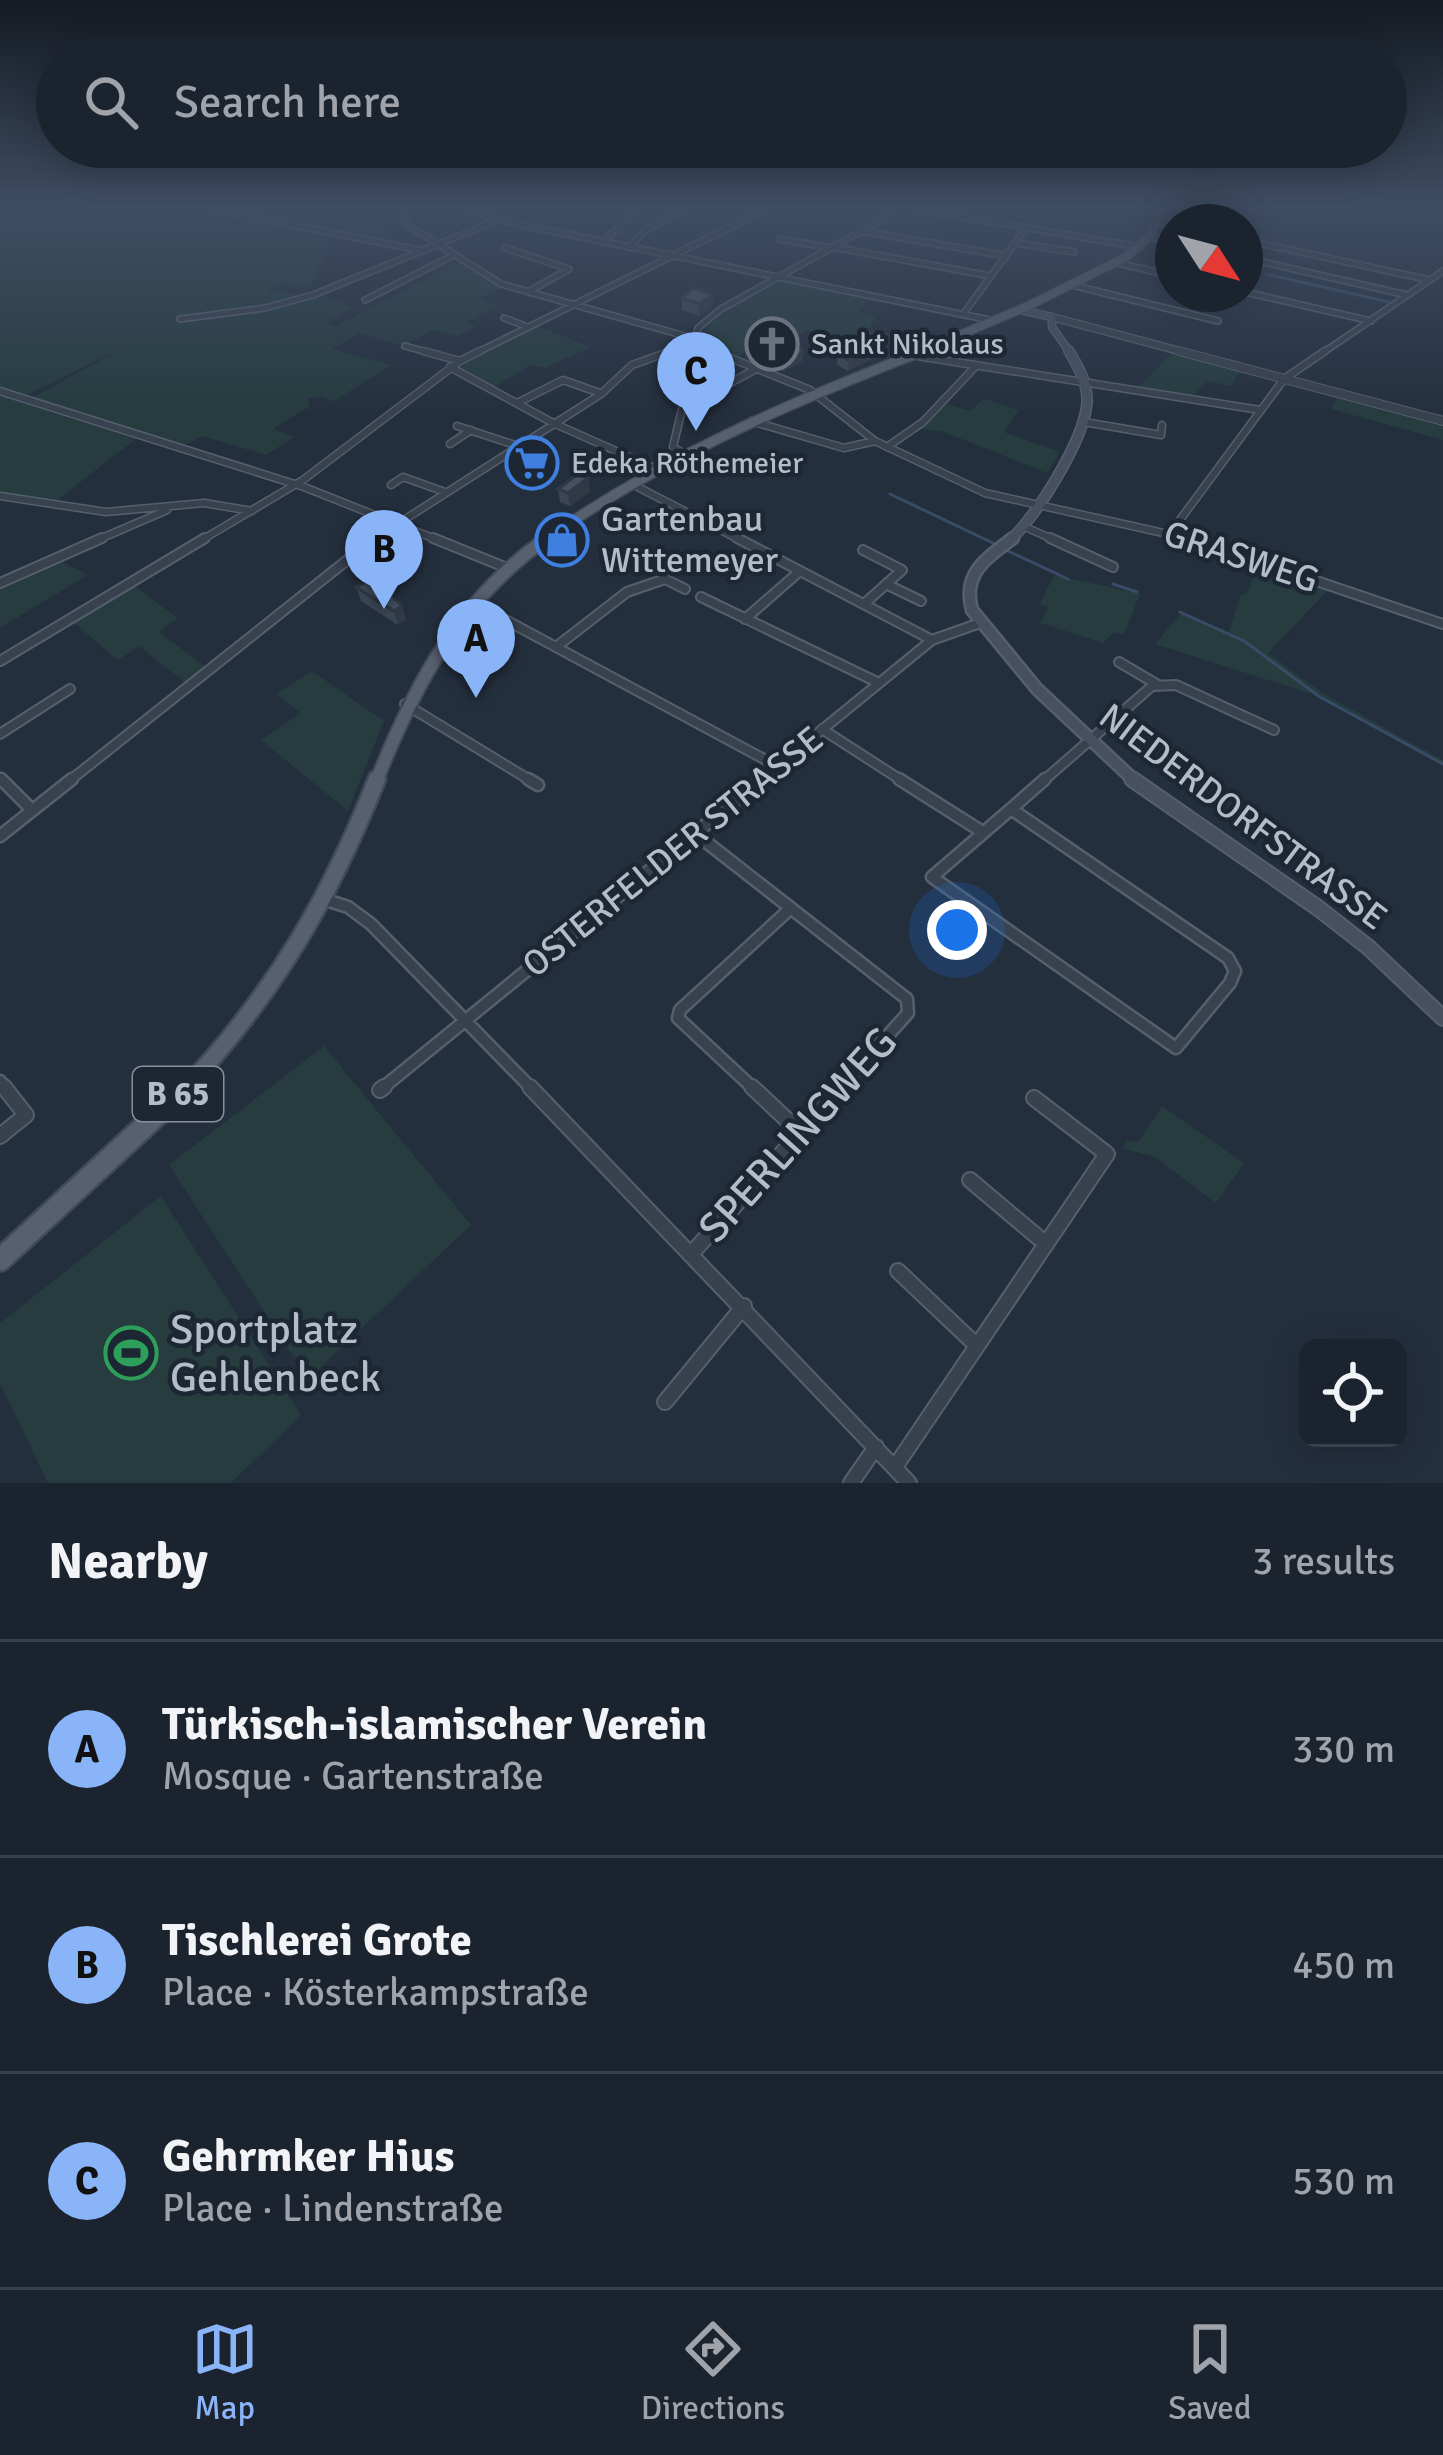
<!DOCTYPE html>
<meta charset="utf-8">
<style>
body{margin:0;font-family:Signika,sans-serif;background:#282f3a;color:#f1f3f6}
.controls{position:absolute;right:36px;bottom:36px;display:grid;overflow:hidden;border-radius:18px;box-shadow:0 6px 30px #0003}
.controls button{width:108px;height:108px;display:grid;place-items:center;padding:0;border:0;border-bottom:3px solid #39404a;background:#1b232e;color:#f1f3f6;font:60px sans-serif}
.compass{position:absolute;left:1155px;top:204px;width:108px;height:108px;border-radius:50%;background:#1b232e;box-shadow:0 6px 30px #0003;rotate:126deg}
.you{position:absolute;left:957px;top:930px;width:42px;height:42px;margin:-30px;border:9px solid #fff;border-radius:50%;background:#1a73e8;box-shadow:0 0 0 18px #1a73e833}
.badge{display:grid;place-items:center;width:78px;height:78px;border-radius:50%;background:#8ab4f8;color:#111;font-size:39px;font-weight:700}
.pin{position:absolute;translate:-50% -99px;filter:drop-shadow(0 3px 6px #0008)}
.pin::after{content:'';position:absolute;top:63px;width:42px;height:36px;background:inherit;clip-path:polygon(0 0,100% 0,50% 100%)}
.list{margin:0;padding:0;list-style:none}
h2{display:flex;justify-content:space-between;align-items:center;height:156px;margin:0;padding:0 48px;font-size:51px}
h2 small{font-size:39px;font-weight:400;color:#a0a4aa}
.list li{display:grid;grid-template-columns:78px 1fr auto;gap:36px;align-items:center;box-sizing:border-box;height:216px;padding:0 48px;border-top:3px solid #39404a}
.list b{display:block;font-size:45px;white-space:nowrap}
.list p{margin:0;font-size:39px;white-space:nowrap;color:#a0a4aa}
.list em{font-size:39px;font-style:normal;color:#a0a4aa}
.icon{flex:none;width:66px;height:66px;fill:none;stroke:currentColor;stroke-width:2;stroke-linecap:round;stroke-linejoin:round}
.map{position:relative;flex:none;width:1443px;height:1483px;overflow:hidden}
.search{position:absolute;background:#1b232e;box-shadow:0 6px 30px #0003;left:36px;right:36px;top:36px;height:132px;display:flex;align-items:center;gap:30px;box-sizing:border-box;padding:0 42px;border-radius:66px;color:#a0a4aa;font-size:45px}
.sheet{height:804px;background:#1b232e}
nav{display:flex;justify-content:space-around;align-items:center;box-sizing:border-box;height:168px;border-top:3px solid #39404a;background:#1b232e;font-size:33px;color:#a0a4aa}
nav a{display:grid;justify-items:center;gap:6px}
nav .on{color:#8ab4f8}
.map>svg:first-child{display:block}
.green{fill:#263c3f}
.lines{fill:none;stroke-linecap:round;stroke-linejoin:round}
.stream{stroke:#394c67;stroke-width:3}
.minor-far4-casing{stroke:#565f6c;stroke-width:8}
.minor-far3-casing{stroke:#565f6c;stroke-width:9}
.minor-far2-casing{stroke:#565f6c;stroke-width:12}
.minor-far1-casing{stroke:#565f6c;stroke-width:15}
.minor-casing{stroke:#565f6c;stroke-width:18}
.tertiary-far1-casing{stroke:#565f6c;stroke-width:9}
.tertiary-casing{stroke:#565f6c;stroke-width:10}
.secondary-far3-casing{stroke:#565f6c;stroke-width:9}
.secondary-far2-casing{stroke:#565f6c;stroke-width:12}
.secondary-far1-casing{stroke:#565f6c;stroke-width:15}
.secondary-casing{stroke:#565f6c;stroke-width:18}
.primary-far4-casing{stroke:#414a57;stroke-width:10}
.primary-far3-casing{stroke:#414a57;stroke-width:12}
.primary-far2-casing{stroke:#414a57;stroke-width:16}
.primary-far1-casing{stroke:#414a57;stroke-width:21}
.primary-casing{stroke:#414a57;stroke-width:26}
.minor-far4{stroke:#38414e;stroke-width:4.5}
.minor-far3{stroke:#38414e;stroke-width:6}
.minor-far2{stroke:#38414e;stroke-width:8}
.minor-far1{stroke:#38414e;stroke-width:10}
.minor{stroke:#38414e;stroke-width:14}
.tertiary-far1{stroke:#38414e;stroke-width:6}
.tertiary{stroke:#38414e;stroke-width:8}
.secondary-far3{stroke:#465061;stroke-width:6}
.secondary-far2{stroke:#465061;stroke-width:9}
.secondary-far1{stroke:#465061;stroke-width:10}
.secondary{stroke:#465061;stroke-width:14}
.primary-far4{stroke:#56606e;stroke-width:8}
.primary-far3{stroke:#56606e;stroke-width:9}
.primary-far2{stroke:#56606e;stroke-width:12}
.primary-far1{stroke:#56606e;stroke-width:16}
.primary{stroke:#56606e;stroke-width:21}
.wall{fill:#3b4654}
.shaded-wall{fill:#303945}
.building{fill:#455162;stroke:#303945;stroke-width:3}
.labels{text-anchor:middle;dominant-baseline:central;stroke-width:9;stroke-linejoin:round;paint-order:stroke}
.far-poi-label{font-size:30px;fill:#b4bcc9;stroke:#1d2633;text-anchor:start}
.shield{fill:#1d2633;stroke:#878f9c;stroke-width:3}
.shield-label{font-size:33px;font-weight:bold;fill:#b4bcc9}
.poi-label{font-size:36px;fill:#b4bcc9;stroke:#1d2633;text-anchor:start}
.street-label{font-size:36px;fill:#b4bcc9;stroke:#1d2633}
.near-street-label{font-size:42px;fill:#b4bcc9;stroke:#1d2633}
.near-poi-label{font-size:42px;fill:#b4bcc9;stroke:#1d2633;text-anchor:start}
</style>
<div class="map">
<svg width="1443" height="1483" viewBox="0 0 1443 1483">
<rect width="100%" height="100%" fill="#242f3e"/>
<path class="green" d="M 0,206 L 128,206 L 123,212 L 206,214 L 214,211 L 281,222 L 215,207 L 367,206 L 335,214 L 394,228 L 368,242 L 329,238 L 324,243 L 329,245 L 311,285 L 278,284 L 267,292 L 317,295 L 356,307 L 325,323 L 335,327 L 458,262 L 502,287 L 480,298 L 500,306 L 467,322 L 476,327 L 456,336 L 433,330 L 404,346 L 359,333 L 332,349 L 391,365 L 334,401 L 320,396 L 307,399 L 310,406 L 273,429 L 294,437 L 266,455 L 203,436 L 179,448 L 28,400 L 129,345 L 22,397 L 0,387 Z
M 784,279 L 873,297 L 859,312 L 877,317 L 868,330 L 901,338 L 899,343 L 874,345 L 807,330 L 797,339 L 777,333 L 736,358 L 702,345 L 702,332 L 727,309 Z
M 535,325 L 590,347 L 545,368 L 530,365 L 494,387 L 458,368 Z
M 1173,352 L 1241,370 L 1231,386 L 1206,381 L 1191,398 L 1136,390 Z
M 0,394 L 16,401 L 136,439 L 53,503 L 0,495 Z
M 1337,398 L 1443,426 L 1443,440 L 1331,409 Z
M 984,399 L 1019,410 L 1004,432 L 1060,452 L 1047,473 L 944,432 L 920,429 L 943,402 L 970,411 Z
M 57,559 L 88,575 L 0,628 L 0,584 Z
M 1256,563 L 1330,588 L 1268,653 L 1324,694 L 1443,760 L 1443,766 L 1315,695 L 1155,644 L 1182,612 L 1229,632 L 1240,596 L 1249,591 Z
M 1054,575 L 1140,594 L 1124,634 L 1114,632 L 1103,643 L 1040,623 L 1048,607 L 1040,604 Z
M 134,586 L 178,618 L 159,632 L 207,668 L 187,684 L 139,646 L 118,660 L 73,622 Z
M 312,671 L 384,721 L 348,811 L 261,740 L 301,713 L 276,694 Z
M 324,1046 L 471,1225 L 308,1379 L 169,1165 Z
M 1162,1106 L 1244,1163 L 1216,1203 L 1155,1157 L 1122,1148 L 1127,1140 L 1138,1142 Z
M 161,1196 L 301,1415 L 231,1483 L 48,1483 L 0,1383 L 0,1323 Z"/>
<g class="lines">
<path class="stream" d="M 1270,275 L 1389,302
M 890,494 L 993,543
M 1008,551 L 1068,579
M 1113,584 L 1137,592
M 1180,612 L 1244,641 L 1320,697 L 1443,764"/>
<g class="minor-far4-casing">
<path id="minor-far4" d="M 408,206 L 402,214 L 411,227 L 501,284 L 692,338
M 452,206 L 522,225 L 995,321
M 898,206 L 1140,247
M 211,209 L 419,250
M 1157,221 L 1173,225
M 862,231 L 1006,256
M 1149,237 L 1173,242
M 780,239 L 831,248
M 1245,240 L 1430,280
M 603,242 L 640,206
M 1016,243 L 1074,252
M 629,247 L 644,231 L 690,206
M 833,247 L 991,276
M 505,248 L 569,269 L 528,292
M 1245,258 L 1407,295
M 1114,262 L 1173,276
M 1072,285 L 1218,321
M 1245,292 L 1371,321
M 365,300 L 452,256
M 964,313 L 1026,228
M 504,318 L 528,327
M 180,319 L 265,308 L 313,295 L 498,220
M 693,343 L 720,354
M 693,343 L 698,328 L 721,309 L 883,219 L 898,206
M 405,346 L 434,354
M 474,354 L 773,206
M 663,354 L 693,343
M 1321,354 L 1443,271"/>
</g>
<g class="minor-far3-casing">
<path id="minor-far3" d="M 423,351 L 460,361
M 713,351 L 810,390 L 875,441 L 985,493 L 1199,541
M 911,355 L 1260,410
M 450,367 L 553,423 L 659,470
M 0,391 L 304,487 L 440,541
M 517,403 L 563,380 L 600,393
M 751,421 L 844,448 L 875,441
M 1084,422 L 1161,435 L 1162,425
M 457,426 L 518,446
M 450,444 L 471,430
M 887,447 L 923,422 L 975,367
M 685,455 L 673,447 L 682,409 L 756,369
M 391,485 L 403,477 L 445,492
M 634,485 L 742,541
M 0,496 L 106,512 L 204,503 L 252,511
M 1025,527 L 1057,541
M 1171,532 L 1284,379 L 1325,351
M 95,541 L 167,510
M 200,541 L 303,480 L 460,361 L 480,351
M 371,541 L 601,394 L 632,365 L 671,351"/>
</g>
<g class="minor-far2-casing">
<path id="minor-far2" d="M 433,538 L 507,568
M 737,538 L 932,640
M 1050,538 L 1113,567
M 1190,538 L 1443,624
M 863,550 L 902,570 L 864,604
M 0,583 L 102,538
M 888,585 L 921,601
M 701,597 L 879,683
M 474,603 L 777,766
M 745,619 L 800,571
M 556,647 L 627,592 L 665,579 L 685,589
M 0,661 L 205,538
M 1119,662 L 1158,685
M 405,704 L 533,782
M 822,729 L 904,782
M 0,734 L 70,689
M 0,778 L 4,782
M 68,782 L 375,538
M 758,782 L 932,640 L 980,623
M 1042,782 L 1152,686 L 1176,685 L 1274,730"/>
</g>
<g class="minor-far1-casing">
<path id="minor-far1" d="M 1,779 L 32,810
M 528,779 L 538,785
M 899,779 L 981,831
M 1011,809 L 1228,958 L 1235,971 L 1230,983 L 1176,1048 L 932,877 Z
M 1011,809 L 1045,779
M 696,834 L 907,999 L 908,1013 L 839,1090
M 0,836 L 72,779
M 326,900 L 348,907 L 371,924 L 533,1090
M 0,1081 L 7,1090
M 380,1090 L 762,779
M 755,1090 L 678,1018 L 680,1010 L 791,908"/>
</g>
<g class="minor-casing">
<path id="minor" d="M 530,1087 L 909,1483
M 752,1087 L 800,1132
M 380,1090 L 384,1087
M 0,1136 L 26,1115 L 4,1087
M 970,1180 L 1046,1244
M 692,1253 L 842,1087
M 898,1271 L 977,1346
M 665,1402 L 744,1306
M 895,1467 L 1107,1154 L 1034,1098
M 851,1483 L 876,1447"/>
</g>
<g class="tertiary-far1-casing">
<path id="tertiary-far1" d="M 1052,317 L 1191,354"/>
</g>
<g class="tertiary-casing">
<path id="tertiary" d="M 1179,351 L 1443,421"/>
</g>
<g class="secondary-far3-casing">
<path id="secondary-far3" d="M 1021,310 L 1052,317
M 1052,317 L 1052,327 L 1071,354"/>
</g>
<g class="secondary-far2-casing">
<path id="secondary-far2" d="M 1009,541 C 1036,518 1084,440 1087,403 C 1088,384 1079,368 1069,351"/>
</g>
<g class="secondary-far1-casing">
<path id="secondary-far1" d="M 1013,538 C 986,559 962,573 972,610 L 1037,689 L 1136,782"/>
</g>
<g class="secondary-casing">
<path id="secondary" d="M 1132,779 L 1318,908 L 1368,947 L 1443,1018"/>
</g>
<g class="primary-far4-casing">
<path id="primary-far4" d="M 915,354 L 1028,306 L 1126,257 L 1149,237 L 1164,206"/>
</g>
<g class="primary-far3-casing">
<path id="primary-far3" d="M 543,541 C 661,458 789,403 923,351"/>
</g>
<g class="primary-far2-casing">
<path id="primary-far2" d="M 376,782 C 415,684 459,600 547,538"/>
</g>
<g class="primary-far1-casing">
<path id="primary-far1" d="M 184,1090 C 274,994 329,900 377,779"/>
</g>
<g class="primary-casing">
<path id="primary" d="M 0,1260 L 187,1087"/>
</g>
<use href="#minor-far4" class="minor-far4"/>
<use href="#minor-far3" class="minor-far3"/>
<use href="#minor-far2" class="minor-far2"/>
<use href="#minor-far1" class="minor-far1"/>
<use href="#minor" class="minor"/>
<use href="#tertiary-far1" class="tertiary-far1"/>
<use href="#tertiary" class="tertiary"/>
<use href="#secondary-far3" class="secondary-far3"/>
<use href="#secondary-far2" class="secondary-far2"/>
<use href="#secondary-far1" class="secondary-far1"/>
<use href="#secondary" class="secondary"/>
<use href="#primary-far4" class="primary-far4"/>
<use href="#primary-far3" class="primary-far3"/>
<use href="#primary-far2" class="primary-far2"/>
<use href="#primary-far1" class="primary-far1"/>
<use href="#primary" class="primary"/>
</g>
<path class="wall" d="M 682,298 L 713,306 L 699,316 L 682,310 Z
M 853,339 L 886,345 L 881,354 L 848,371 L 837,365 L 838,354 L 852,349 Z
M 774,359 L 803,361 L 784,371 L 774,367 Z
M 588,478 L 590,492 L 570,506 L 560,502 L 558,489 Z
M 356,587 L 406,619 L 398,625 L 361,601 Z"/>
<path class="shaded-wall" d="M 713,295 L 713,306 L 699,316 L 699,304 Z
M 888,335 L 886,345 L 881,354 L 848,371 L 849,360 Z
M 803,352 L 803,361 L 784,371 L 784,363 Z
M 588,478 L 590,492 L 570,506 L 568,493 Z
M 402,606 L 406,619 L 398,625 L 394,611 Z"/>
<path class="building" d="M 693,288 L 713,295 L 699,304 L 682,298 Z
M 860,332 L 888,335 L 882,343 L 849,360 L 838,354 L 867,343 L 853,339 Z
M 799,345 L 803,352 L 784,363 L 774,359 Z
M 578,474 L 588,478 L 568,493 L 558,489 Z
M 367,581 L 390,595 L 402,606 L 394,611 L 356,587 Z"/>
<linearGradient id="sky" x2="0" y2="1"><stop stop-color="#141a22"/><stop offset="0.5" stop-color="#3f4d63"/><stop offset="1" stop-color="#3f4d63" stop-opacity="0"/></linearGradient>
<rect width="1443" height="414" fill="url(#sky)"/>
<defs>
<g id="church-ring" transform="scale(2.7)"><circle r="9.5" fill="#1d2633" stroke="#6b7280" stroke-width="1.5"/><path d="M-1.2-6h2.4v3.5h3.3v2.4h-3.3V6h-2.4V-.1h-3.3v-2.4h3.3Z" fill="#6b7280"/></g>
<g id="supermarket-ring" transform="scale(2.7)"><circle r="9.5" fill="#1d2633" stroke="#3f7fe0" stroke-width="1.5"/><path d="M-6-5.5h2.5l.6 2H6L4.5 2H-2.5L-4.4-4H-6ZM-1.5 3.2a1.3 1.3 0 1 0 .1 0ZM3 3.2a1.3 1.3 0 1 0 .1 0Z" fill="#3f7fe0"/></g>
<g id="shop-ring" transform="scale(2.7)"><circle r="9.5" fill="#1d2633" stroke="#3f7fe0" stroke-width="1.5"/><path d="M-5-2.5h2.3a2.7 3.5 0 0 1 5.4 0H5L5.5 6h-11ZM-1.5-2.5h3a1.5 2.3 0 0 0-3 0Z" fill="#3f7fe0"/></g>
<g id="stadium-ring" transform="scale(2.7)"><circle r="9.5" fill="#1d2633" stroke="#2e9e5b" stroke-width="1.5"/><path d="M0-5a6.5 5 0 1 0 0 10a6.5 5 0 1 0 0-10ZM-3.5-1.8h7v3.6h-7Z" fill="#2e9e5b"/></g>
</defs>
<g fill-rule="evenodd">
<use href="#church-ring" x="772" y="344"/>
<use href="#supermarket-ring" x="532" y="463"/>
<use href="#shop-ring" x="562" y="540"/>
<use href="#stadium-ring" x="131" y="1353"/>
</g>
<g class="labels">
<g class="far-poi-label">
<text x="811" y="344">Sankt Nikolaus</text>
<text x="571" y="463">Edeka Röthemeier</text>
</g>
<rect class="shield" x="133" y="1067" width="90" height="54" rx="9"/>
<g class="shield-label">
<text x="178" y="1094">B 65</text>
</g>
<g class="poi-label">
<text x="601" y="519">Gartenbau<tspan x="601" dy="41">Wittemeyer</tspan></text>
</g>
<g class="street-label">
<text transform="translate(1241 557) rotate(18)">GRASWEG</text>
<text transform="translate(1243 817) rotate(37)">NIEDERDORFSTRASSE</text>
<text transform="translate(673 852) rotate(-39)">OSTERFELDER STRASSE</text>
</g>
<g class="near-street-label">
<text transform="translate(798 1135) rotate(-48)">SPERLINGWEG</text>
</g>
<g class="near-poi-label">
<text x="170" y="1329">Sportplatz<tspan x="170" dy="48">Gehlenbeck</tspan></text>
</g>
</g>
</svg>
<div class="controls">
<button><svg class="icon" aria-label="locate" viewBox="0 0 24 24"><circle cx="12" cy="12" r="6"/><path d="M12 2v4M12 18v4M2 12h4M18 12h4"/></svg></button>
</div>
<svg class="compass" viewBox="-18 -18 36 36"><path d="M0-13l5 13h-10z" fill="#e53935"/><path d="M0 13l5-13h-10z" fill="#a0a4aa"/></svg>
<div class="you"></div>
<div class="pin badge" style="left:476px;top:698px">A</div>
<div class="pin badge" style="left:384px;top:609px">B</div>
<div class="pin badge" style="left:696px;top:431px">C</div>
<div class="search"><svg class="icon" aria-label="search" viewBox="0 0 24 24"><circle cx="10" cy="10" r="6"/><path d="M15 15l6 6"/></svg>Search here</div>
</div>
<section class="sheet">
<h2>Nearby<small>3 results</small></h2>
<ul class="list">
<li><span class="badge">A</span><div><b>Türkisch-islamischer Verein</b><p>Mosque · Gartenstraße</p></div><em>330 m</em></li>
<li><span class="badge">B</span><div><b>Tischlerei Grote</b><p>Place · Kösterkampstraße</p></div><em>450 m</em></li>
<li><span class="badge">C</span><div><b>Gehrmker Hius</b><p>Place · Lindenstraße</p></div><em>530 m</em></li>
</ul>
</section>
<nav>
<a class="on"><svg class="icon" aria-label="map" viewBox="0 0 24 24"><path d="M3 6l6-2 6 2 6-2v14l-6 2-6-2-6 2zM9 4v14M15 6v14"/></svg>Map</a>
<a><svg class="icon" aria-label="directions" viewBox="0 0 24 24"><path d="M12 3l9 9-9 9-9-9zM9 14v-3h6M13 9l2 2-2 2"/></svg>Directions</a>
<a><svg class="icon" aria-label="saved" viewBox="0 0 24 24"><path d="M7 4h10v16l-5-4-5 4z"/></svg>Saved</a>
</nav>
